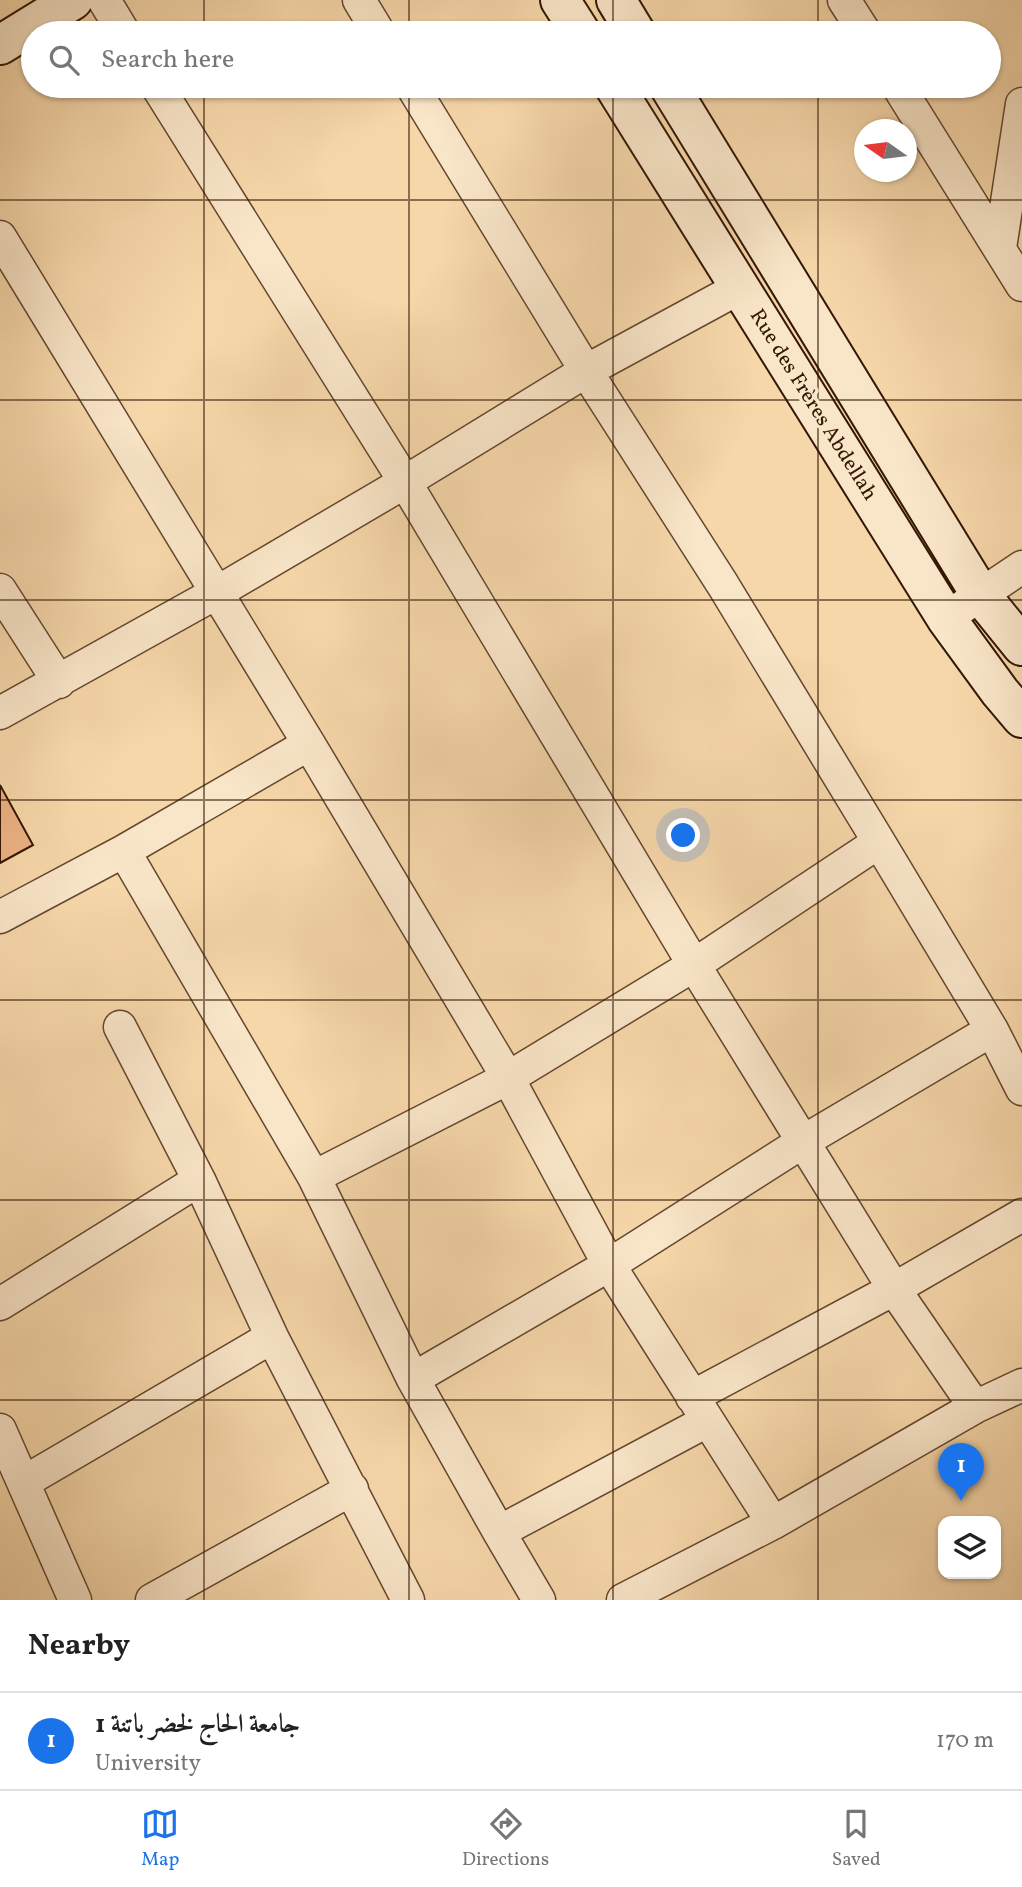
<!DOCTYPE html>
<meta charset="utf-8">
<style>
body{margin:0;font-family:Vollkorn,Amiri,serif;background:#f2f2f2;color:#222}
.controls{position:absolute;right:21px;bottom:21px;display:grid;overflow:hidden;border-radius:14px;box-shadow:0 2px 5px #0004}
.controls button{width:63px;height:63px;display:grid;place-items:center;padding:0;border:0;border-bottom:2px solid #e0e0e0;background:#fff;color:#222;font:35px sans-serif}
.compass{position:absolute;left:854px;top:119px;width:63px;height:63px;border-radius:50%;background:#fff;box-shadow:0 2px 5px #0004;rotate:284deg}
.you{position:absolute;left:684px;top:836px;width:24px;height:24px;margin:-18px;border:5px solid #fff;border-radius:50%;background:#1a73e8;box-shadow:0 0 0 10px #1a73e833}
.badge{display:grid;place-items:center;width:46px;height:46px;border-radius:50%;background:#1a73e8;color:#fff;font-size:23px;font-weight:700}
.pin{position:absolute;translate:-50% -58px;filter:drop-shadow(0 2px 4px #0008)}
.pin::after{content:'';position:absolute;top:37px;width:24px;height:21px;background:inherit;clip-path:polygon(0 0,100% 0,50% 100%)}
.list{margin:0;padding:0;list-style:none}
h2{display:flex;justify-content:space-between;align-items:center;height:91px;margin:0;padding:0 28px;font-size:30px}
h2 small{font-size:23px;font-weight:400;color:#767676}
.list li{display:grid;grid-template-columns:46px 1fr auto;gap:21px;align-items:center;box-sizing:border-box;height:98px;padding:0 28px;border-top:2px solid #e0e0e0}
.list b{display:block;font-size:26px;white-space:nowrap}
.list p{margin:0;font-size:23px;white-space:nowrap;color:#767676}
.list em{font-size:23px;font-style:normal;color:#767676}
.icon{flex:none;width:38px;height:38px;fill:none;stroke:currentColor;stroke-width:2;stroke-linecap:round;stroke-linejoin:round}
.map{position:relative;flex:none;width:1022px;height:1600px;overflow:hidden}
.search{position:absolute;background:#fff;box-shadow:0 2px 5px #0004;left:21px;right:21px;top:21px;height:77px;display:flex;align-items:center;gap:18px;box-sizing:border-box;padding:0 24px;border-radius:38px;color:#767676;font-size:26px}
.sheet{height:189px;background:#fff}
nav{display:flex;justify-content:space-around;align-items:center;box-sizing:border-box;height:98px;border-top:2px solid #e0e0e0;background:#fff;font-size:19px;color:#767676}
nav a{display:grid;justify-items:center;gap:4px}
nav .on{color:#1a73e8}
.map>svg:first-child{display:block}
.building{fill:#ebb284;stroke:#341704;stroke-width:2}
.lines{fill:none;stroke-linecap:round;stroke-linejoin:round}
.street-casing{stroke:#64472e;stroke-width:35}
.secondary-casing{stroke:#341704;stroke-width:42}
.street{stroke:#f9e5c8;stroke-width:32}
.secondary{stroke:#f9e5c8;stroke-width:38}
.grid{fill:none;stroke:#341704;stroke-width:2;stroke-opacity:0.55}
.labels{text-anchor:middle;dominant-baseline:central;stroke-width:7;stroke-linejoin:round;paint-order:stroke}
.street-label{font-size:21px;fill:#341704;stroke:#f9e5c8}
</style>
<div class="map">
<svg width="1022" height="1600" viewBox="0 0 1022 1600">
<rect width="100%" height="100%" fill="#f6d7aa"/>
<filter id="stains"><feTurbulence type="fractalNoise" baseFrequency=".00286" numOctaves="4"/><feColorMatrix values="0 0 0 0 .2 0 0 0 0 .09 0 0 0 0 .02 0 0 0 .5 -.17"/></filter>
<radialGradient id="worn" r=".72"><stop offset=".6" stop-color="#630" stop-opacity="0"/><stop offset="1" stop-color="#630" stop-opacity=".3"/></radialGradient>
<path class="building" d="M 0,785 L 33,845 L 0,863 Z"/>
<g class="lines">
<g class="street-casing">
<path id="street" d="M 104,0 L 124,33
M 359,0 L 379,33
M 844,0 L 865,33
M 157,86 L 405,482 L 694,965 L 894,1289 L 975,1407
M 412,86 L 586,371 L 723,585 L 879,842 L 992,1030 L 1022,1089
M 898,86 L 1022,285
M 0,237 L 309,744 L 508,1078 L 609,1265 L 773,1523
M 1000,248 L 1022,104
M 0,590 L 59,682
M 946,618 L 1022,567
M 0,713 L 216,593 L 405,482 L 586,371 L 739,288
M 124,851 L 314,1177 L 413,1379 L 499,1532 L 539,1600
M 0,917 L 124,851 L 309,744
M 120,1027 L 199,1180 L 272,1337 L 408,1600
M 314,1177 L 508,1078 L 694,965 L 879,842
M 0,1304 L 199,1180
M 413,1379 L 609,1265 L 804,1141 L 992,1030
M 692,1397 L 894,1289 L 1022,1215
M 0,1430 L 75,1600
M 24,1482 L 272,1337
M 499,1532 L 707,1421
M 152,1600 L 352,1489
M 623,1600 L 773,1523 L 975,1407 L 1022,1385"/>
</g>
<g class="secondary-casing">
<path id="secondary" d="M 560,0 L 581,33
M 616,0 L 636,33
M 0,45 L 73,0
M 614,86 L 946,618 L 1000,692 L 1022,718
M 669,86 L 980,594 L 1022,646"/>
</g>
<use href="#street" class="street"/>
<use href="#secondary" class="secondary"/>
</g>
<path class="grid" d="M 204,0 L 204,33M 409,0 L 409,33M 613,0 L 613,33M 818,0 L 818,33M 204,86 L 204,1600M 409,86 L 409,1600M 613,86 L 613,1600M 818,86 L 818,1600M 0,200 L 1022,200M 0,400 L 1022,400M 0,600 L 1022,600M 0,800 L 1022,800M 0,1000 L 1022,1000M 0,1200 L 1022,1200M 0,1400 L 1022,1400"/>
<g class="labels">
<g class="street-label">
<text transform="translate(813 405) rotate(58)">Rue des Frères Abdellah</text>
</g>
</g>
<rect width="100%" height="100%" filter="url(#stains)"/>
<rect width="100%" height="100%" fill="url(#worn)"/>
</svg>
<div class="controls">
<button><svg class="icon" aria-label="layers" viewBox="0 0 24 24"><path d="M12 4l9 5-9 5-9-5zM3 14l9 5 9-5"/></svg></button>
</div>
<svg class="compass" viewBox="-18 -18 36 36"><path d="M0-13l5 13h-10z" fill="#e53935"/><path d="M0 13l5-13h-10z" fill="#767676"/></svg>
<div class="you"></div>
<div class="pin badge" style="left:961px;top:1501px">1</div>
<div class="search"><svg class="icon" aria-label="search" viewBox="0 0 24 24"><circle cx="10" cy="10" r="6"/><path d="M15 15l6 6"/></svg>Search here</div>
</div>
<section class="sheet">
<h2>Nearby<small></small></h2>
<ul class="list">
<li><span class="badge">1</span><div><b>جامعة الحاج لخضر باتنة 1</b><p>University</p></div><em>170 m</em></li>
</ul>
</section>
<nav>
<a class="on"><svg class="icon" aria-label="map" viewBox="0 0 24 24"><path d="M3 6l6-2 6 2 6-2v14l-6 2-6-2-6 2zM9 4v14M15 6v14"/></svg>Map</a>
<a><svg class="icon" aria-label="directions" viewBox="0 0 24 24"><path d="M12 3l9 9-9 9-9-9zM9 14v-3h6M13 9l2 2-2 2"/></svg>Directions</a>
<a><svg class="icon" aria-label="saved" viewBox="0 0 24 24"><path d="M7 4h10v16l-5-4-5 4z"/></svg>Saved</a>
</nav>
